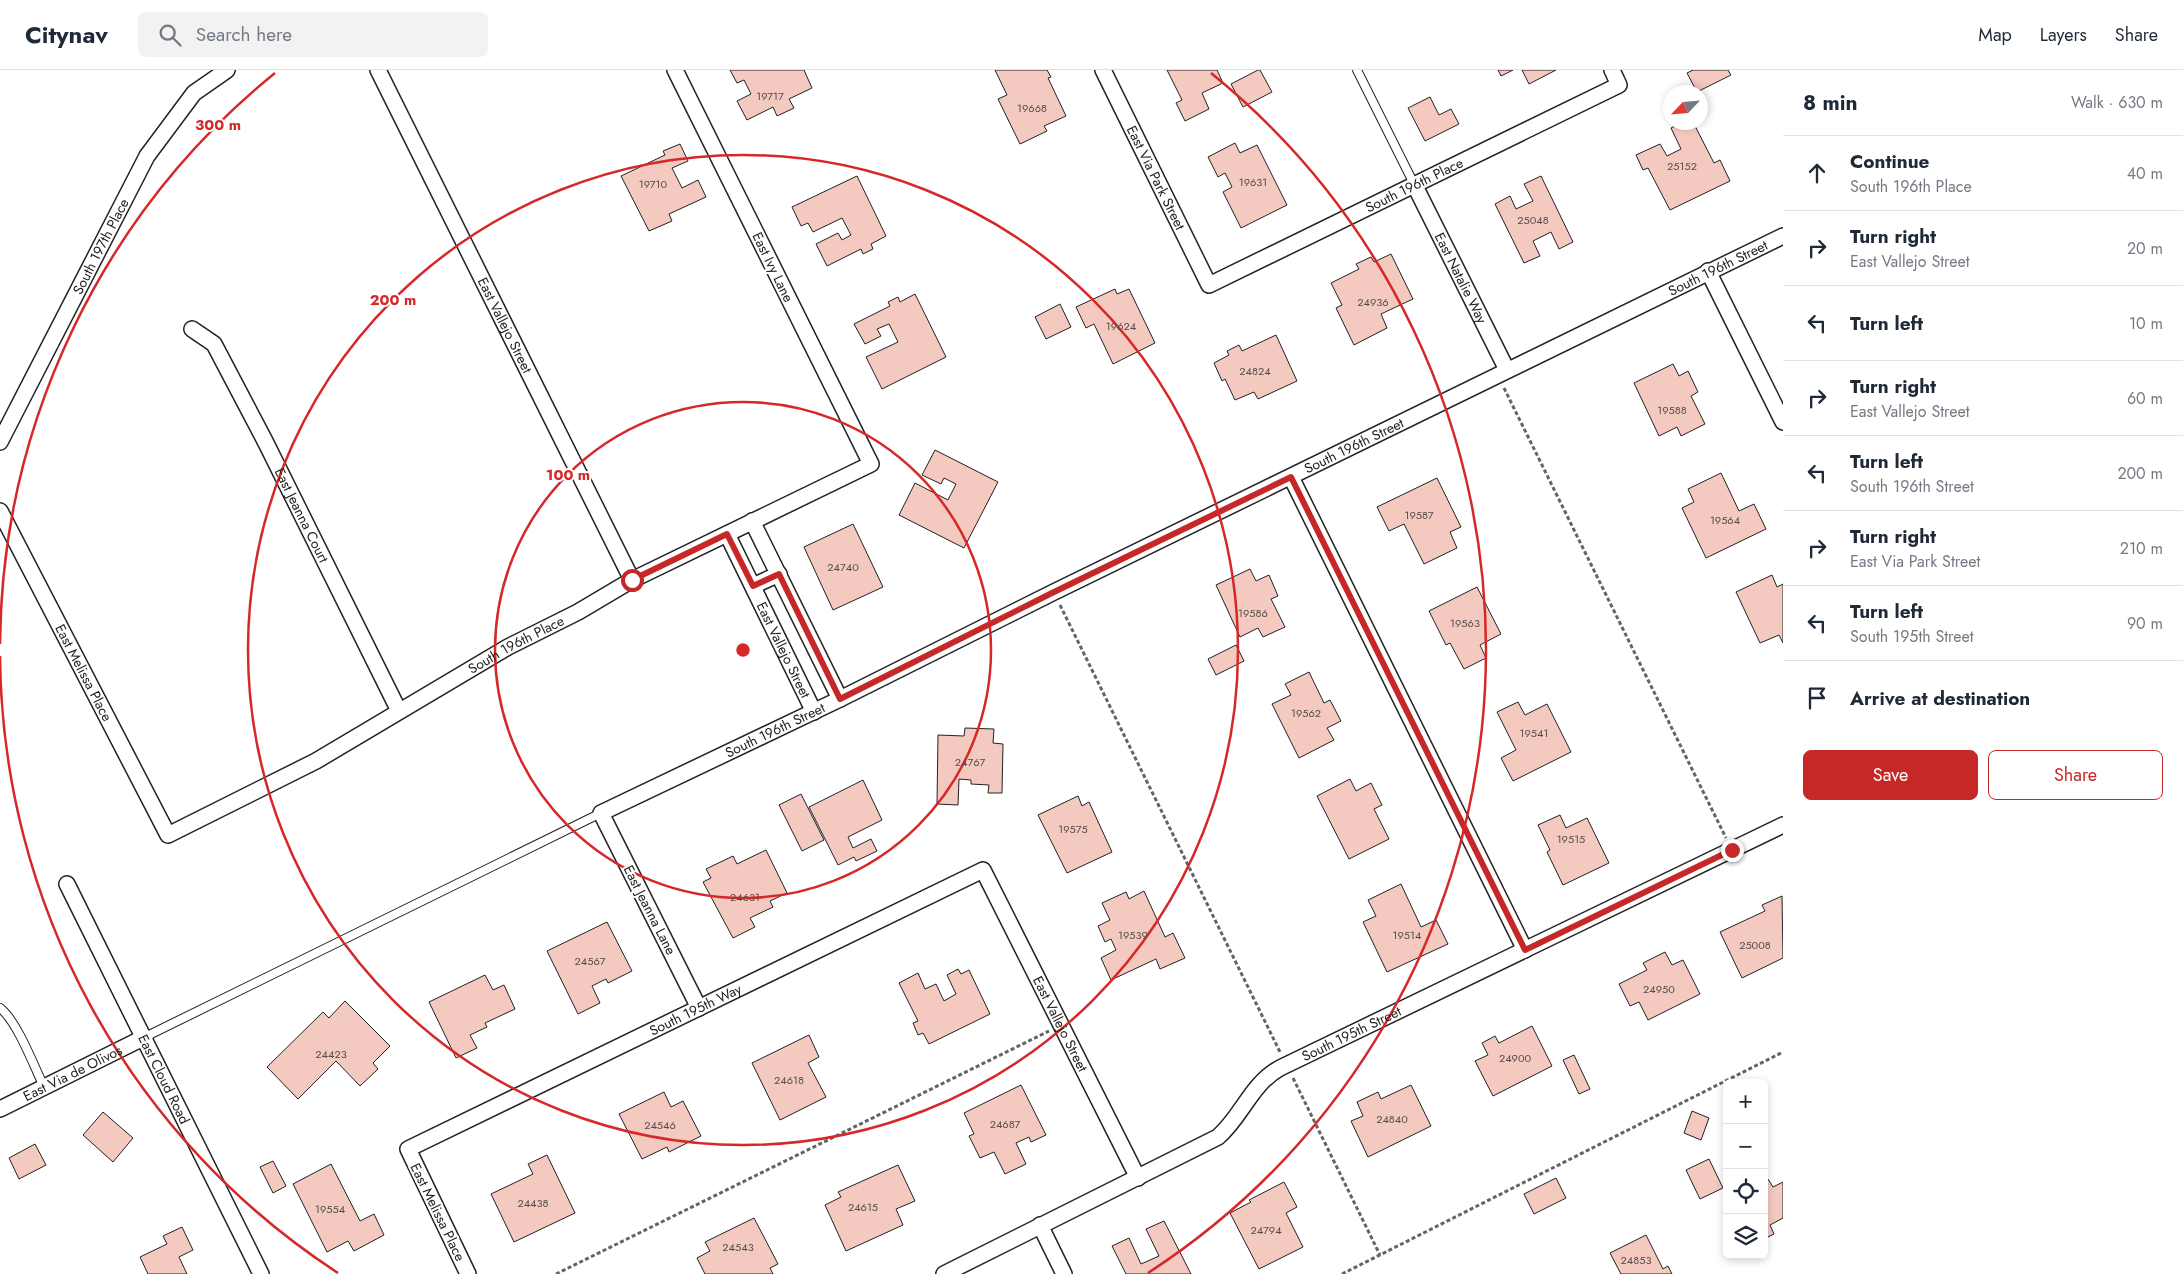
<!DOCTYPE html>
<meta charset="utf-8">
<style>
body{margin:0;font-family:Jost,sans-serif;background:#f2f2f3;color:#1f2937}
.controls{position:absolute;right:15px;bottom:15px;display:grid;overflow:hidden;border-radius:8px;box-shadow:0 2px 8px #0003}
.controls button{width:45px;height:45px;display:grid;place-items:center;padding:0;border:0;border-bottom:1px solid #e0e1e3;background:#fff;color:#1f2937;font:25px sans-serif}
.compass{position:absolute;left:1663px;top:15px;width:45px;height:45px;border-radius:50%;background:#fff;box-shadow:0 2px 8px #0003;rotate:244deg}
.stop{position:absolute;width:15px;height:15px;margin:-11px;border:4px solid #c62828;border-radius:50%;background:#fff}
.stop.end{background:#c62828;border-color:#fff;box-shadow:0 1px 5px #0008}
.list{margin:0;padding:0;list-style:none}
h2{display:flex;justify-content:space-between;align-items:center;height:65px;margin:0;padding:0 20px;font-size:21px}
h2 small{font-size:16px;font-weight:400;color:#747a83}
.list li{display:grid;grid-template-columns:32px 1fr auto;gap:15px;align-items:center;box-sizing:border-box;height:75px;padding:0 20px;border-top:1px solid #e0e1e3}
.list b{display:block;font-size:19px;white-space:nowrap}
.list p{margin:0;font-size:16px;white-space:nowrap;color:#747a83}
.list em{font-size:16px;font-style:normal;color:#747a83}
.actions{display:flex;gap:10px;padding:15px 20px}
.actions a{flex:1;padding:11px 0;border:1px solid #c62828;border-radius:8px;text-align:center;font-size:18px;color:#c62828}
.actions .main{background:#c62828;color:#fff}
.icon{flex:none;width:28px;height:28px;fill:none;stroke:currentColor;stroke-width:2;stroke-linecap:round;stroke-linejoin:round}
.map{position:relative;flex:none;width:1783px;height:1204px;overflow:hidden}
header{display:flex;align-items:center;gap:30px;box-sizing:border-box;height:70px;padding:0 25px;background:#fff;border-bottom:1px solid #e0e1e3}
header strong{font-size:24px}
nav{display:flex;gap:28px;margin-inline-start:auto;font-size:18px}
.search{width:350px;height:45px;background:#f2f2f3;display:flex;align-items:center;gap:12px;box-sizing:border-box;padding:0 18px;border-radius:8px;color:#747a83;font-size:19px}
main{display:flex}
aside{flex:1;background:#fff}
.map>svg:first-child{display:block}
.building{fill:#f3c9c0;stroke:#222}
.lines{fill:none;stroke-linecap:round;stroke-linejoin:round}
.lane-casing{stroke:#222;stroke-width:10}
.street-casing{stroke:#222;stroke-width:18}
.path{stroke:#646464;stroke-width:3;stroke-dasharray:4 2.5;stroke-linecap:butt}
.lane{stroke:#fff;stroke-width:8}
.street{stroke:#fff;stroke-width:15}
.route{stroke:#c62828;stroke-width:6}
.ring{fill:none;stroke:#d62828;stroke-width:2.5}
.labels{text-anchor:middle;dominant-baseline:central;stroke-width:4;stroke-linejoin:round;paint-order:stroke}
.number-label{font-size:11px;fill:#564c4a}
.street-label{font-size:14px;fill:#222;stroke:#fff}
.centre{fill:#d62828;stroke:#fff;stroke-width:2.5}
.ring-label{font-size:15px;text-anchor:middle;font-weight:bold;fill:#d62828;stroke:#fff;stroke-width:4;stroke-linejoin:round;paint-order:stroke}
</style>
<header>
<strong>Citynav</strong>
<div class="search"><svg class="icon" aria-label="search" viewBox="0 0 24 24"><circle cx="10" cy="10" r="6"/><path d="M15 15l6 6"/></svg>Search here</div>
<nav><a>Map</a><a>Layers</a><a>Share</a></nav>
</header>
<main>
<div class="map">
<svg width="1783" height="1204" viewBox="0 0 1783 1204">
<rect width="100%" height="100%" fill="#fff"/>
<path class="building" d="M 730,0 L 804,0 L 812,18 L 789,29 L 794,38 L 777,46 L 773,37 L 747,50 L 737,31 L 751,24 L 744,10 L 737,13 Z
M 995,0 L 1047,0 L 1051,7 L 1048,8 L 1066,46 L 1044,56 L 1047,61 L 1020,74 L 998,29 L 1007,25 Z
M 1167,0 L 1217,0 L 1223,13 L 1202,23 L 1209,39 L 1185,51 L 1176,33 L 1182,30 Z
M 1258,0 L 1260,0 L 1272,22 L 1243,37 L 1231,14 Z
M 1498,0 L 1513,0 L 1501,6 Z
M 1522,0 L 1556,0 L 1529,14 Z
M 1693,0 L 1728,0 L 1731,5 L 1697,22 L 1687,3 Z
M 1430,27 L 1439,45 L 1451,39 L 1459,54 L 1425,71 L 1408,38 Z
M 1683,52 L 1693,52 L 1714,93 L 1720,90 L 1730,111 L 1670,140 L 1648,98 L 1643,100 L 1636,85 L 1660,74 L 1667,86 L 1681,79 L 1671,58 Z
M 1235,73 L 1240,83 L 1257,75 L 1287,135 L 1241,158 L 1223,122 L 1232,117 L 1225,103 L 1218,107 L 1208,87 Z
M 680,74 L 688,91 L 672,98 L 682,118 L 698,110 L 706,127 L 669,144 L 672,151 L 649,161 L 621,106 L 665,85 L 663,81 Z
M 857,106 L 886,166 L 871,174 L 873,179 L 863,184 L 861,179 L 827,196 L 816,174 L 838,163 L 842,170 L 851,165 L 842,148 L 813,162 L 808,153 L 801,156 L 792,137 Z
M 1541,106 L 1573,172 L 1559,179 L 1551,162 L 1533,171 L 1540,186 L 1524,193 L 1495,134 L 1510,126 L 1516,139 L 1533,131 L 1524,114 Z
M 1391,184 L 1413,229 L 1381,244 L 1387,258 L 1354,275 L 1336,238 L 1342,235 L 1331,213 L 1359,199 L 1356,194 L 1371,187 L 1374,192 Z
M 1115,219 L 1117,224 L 1129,219 L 1155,273 L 1113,294 L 1094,254 L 1086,258 L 1076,237 Z
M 915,224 L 946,287 L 882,319 L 866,287 L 898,272 L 889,254 L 877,259 L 881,266 L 865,274 L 854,254 L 890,236 L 888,232 L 898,227 L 900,232 Z
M 1060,234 L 1071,257 L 1046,269 L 1035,247 Z
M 1276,265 L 1297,311 L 1258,329 L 1254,322 L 1235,330 L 1225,309 L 1222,311 L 1214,293 L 1229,285 L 1227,281 L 1239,275 L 1242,281 Z
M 1673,294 L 1679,306 L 1688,301 L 1698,322 L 1691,326 L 1705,354 L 1681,366 L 1677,357 L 1659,366 L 1634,313 Z
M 935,380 L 998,412 L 964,478 L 899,445 L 915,413 L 948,430 L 956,414 L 944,408 L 941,414 L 922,405 Z
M 1721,403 L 1739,441 L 1754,434 L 1766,459 L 1706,488 L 1682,438 L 1694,432 L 1688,419 Z
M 1437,408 L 1461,457 L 1450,462 L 1457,478 L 1424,494 L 1404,454 L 1389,461 L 1377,437 Z
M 853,454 L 883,517 L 833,540 L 804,477 Z
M 1250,499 L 1256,511 L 1269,505 L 1278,526 L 1271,529 L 1285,557 L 1263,567 L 1258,558 L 1240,567 L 1216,515 Z
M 1772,505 L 1777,517 L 1783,514 L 1783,573 L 1779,565 L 1760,573 L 1736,522 Z
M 1477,517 L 1501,564 L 1480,575 L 1486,588 L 1464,599 L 1450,573 L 1446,575 L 1429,541 Z
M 1236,575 L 1244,591 L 1216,605 L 1208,589 Z
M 1309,602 L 1324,633 L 1330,630 L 1341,651 L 1327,658 L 1334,670 L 1299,688 L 1272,634 L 1291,625 L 1285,614 Z
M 1518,632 L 1525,645 L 1547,634 L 1571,682 L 1513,711 L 1501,688 L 1516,680 L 1497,642 Z
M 965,658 L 994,659 L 993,673 L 1003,674 L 1002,723 L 988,723 L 989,715 L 971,714 L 971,710 L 959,709 L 958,735 L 937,734 L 938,665 L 964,666 Z
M 1350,709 L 1356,721 L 1371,713 L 1382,735 L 1374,739 L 1389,769 L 1349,789 L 1317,726 Z
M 863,710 L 882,750 L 848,767 L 853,778 L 871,769 L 877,781 L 856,791 L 854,787 L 838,795 L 809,737 Z
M 801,724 L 824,770 L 802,781 L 779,735 Z
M 1078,726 L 1082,736 L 1089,732 L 1112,782 L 1067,803 L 1038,745 Z
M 1560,745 L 1566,758 L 1587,748 L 1609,793 L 1563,815 L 1547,782 L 1550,780 L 1538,755 Z
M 766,780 L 787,823 L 770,831 L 773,837 L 750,848 L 755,857 L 733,868 L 703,812 L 711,808 L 706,799 L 733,786 L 737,794 Z
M 1401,814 L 1421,857 L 1436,850 L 1448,874 L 1387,902 L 1363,852 L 1376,846 L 1368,830 Z
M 1144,821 L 1165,867 L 1173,863 L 1185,888 L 1160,899 L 1156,889 L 1111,910 L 1101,888 L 1116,880 L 1111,869 L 1105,872 L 1098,856 L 1110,850 L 1102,833 L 1126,822 L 1129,829 Z
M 1782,826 L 1783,888 L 1742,908 L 1720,862 L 1765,841 L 1762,835 Z
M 607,852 L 632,901 L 608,913 L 606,909 L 592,916 L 600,933 L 578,944 L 547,881 Z
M 1665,882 L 1672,895 L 1683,890 L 1700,924 L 1648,950 L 1639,932 L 1630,936 L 1619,914 L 1647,900 L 1643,893 Z
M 958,899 L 961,904 L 969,900 L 990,944 L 929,974 L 923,963 L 918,965 L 913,953 L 918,951 L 899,913 L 918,903 L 925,919 L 936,914 L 944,931 L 956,924 L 947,905 Z
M 485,905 L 493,920 L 504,915 L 515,939 L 485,953 L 487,957 L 470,965 L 477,978 L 456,988 L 429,932 Z
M 345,931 L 390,976 L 373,993 L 378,999 L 360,1016 L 336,991 L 298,1029 L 267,997 L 323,942 L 329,948 Z
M 1532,956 L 1552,996 L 1493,1026 L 1475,991 L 1488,985 L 1482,973 L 1495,966 L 1499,973 Z
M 809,965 L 819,987 L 808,993 L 826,1027 L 780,1050 L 752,993 Z
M 1574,985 L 1590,1019 L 1579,1024 L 1563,990 Z
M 1021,1015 L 1046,1065 L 1031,1072 L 1029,1067 L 1016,1073 L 1026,1094 L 1005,1104 L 994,1082 L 980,1088 L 969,1066 L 974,1064 L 964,1043 Z
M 1411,1015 L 1431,1056 L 1368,1087 L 1351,1051 L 1363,1046 L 1357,1032 L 1378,1022 L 1381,1029 Z
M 664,1022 L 671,1037 L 683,1031 L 701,1066 L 669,1082 L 667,1077 L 642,1089 L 619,1044 Z
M 1692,1041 L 1709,1048 L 1701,1070 L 1684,1063 Z
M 103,1042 L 133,1068 L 113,1092 L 83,1065 Z
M 35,1074 L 46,1095 L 19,1109 L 9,1088 Z
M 547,1085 L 575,1143 L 514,1172 L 491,1124 L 533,1104 L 528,1094 Z
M 1709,1089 L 1723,1118 L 1700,1129 L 1686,1100 Z
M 273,1091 L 286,1116 L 273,1123 L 260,1097 Z
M 331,1094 L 360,1151 L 374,1144 L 384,1165 L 354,1181 L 348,1171 L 327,1182 L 293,1114 Z
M 898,1095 L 915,1131 L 896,1139 L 903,1155 L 846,1181 L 825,1135 L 841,1127 L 838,1122 Z
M 1556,1108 L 1566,1128 L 1534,1144 L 1524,1124 Z
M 1768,1109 L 1773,1117 L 1783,1112 L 1783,1148 L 1770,1155 L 1774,1164 L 1764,1169 L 1764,1112 Z
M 1284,1112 L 1297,1137 L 1286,1143 L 1303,1177 L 1259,1199 L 1230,1143 L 1251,1132 L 1249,1130 Z
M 754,1148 L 778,1194 L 770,1198 L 773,1204 L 705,1204 L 697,1188 L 710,1181 L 705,1172 Z
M 1164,1151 L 1191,1204 L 1126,1204 L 1112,1176 L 1129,1168 L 1141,1194 L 1159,1186 L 1146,1159 Z
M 182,1157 L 193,1180 L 179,1187 L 187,1204 L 148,1204 L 140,1187 L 167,1174 L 163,1166 Z
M 1646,1165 L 1663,1199 L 1668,1196 L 1672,1204 L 1621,1204 L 1610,1183 Z"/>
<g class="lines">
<g class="lane-casing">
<path id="lane" d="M 1357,0 L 1414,114
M 0,938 C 17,951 34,996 44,1017
M 145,967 L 601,743"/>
</g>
<g class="street-casing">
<g id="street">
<path id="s1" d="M 378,0 L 632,510"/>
<path id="s2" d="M 1103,0 L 1209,215 L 1619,15 L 1612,0"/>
<path id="s3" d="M 1414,114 L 1507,300"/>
<path d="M 1708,201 L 1783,352"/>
<path id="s4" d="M 192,259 L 214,274 L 266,373 L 399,641"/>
<path id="s5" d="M 0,372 L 147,86 L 194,23 L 227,0"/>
<path d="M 1291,407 L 1525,880"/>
<path id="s6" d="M 0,441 L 168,765 L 316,691 L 508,577 L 578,542 L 632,510 L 871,394 L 675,0"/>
<path d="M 752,451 L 840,629"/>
<path id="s7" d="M 727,464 L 814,642"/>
<path d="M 753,516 L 779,504"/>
<path id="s8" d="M 67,814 L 261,1204"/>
<path id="s9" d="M 699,938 L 601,743 L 840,629 L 1054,522 L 1783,166"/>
<path id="s10" d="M 0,1039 L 145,967"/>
<path d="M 1040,1155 L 1064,1204"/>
<path id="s11" d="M 468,1204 L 408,1079 L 983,800 L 1138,1108"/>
<path id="s12" d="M 944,1204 L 1218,1067 C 1243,1045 1250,1015 1280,998 L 1783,755"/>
</g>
</g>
<path class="path" d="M 1504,318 L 1726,768
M 1060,535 L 1280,982
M 1293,1008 L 1380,1185
M 556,1204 L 1049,961
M 1342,1204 L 1783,982"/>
<use href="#lane" class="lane"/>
<use href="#street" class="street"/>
</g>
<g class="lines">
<path class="route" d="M 632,510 L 727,464 L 753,516 L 779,504 L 840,629 L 1054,522 L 1291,407 L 1525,880 L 1732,780"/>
</g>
<g class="ring">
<circle cx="743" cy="580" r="248"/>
<circle cx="743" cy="580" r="495"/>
<path d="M338 1203A743 743 0 0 1 0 586M0 574A743 743 0 0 1 275 3M1211 3A743 743 0 0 1 1148 1203"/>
</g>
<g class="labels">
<g class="number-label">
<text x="770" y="26">19717</text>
<text x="1032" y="38">19668</text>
<text x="1682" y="96">25152</text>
<text x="1253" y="112">19631</text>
<text x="653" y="114">19710</text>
<text x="1533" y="150">25048</text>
<text x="1373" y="232">24936</text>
<text x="1121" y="256">19624</text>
<text x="1255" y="301">24824</text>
<text x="1672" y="340">19588</text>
<text x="1419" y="445">19587</text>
<text x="1725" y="450">19564</text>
<text x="843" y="497">24740</text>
<text x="1253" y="543">19586</text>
<text x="1465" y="553">19563</text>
<text x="1306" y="643">19562</text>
<text x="1534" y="663">19541</text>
<text x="970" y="692">24767</text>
<text x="1073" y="759">19575</text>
<text x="1571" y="769">19515</text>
<text x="745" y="827">24631</text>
<text x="1133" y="865">19539</text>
<text x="1407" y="865">19514</text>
<text x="1755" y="875">25008</text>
<text x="590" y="891">24567</text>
<text x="1659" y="919">24950</text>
<text x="331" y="984">24423</text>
<text x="1515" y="988">24900</text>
<text x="789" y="1010">24618</text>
<text x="1392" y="1049">24840</text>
<text x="1005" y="1054">24687</text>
<text x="660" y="1055">24546</text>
<text x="533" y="1133">24438</text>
<text x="863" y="1137">24615</text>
<text x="330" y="1139">19554</text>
<text x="1266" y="1160">24794</text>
<text x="738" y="1177">24543</text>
<text x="1636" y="1190">24853</text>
</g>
<g class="street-label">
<text stroke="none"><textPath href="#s2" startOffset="120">East Via Park Street</textPath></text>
<text stroke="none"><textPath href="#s2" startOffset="468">South 196th Place</textPath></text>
<text stroke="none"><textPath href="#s5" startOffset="220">South 197th Place</textPath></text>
<text transform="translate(773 197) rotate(64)">East Ivy Lane</text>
<text stroke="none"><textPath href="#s9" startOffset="1461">South 196th Street</textPath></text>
<text stroke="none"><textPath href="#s3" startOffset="105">East Natalie Way</textPath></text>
<text stroke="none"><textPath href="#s1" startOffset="285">East Vallejo Street</textPath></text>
<text stroke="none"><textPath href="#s9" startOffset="1056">South 196th Street</textPath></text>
<text stroke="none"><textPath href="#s4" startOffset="219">East Jeanna Court</textPath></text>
<text stroke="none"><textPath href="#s6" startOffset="762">South 196th Place</textPath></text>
<text stroke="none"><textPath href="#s7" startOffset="129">East Vallejo Street</textPath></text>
<text stroke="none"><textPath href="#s6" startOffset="182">East Melissa Place</textPath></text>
<text stroke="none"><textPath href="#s9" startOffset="411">South 196th Street</textPath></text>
<text transform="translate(650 840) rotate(63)">East Jeanna Lane</text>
<text stroke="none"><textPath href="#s11" startOffset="458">South 195th Way</textPath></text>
<text stroke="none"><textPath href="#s11" startOffset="950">East Vallejo Street</textPath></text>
<text stroke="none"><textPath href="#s12" startOffset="479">South 195th Street</textPath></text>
<text stroke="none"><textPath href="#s10" startOffset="81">East Via de Olivos</textPath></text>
<text stroke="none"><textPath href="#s8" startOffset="218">East Cloud Road</textPath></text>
<text transform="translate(438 1142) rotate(64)">East Melissa Place</text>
</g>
</g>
<circle cx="743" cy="580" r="8" class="centre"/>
<g class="ring-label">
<text x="218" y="60">300 m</text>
<text x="393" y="235">200 m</text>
<text x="568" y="410">100 m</text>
</g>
</svg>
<div class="controls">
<button>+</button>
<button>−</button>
<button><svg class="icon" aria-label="locate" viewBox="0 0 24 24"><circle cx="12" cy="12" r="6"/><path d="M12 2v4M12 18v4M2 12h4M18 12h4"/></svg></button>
<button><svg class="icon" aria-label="layers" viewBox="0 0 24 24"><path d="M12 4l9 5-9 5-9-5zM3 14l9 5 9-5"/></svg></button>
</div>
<svg class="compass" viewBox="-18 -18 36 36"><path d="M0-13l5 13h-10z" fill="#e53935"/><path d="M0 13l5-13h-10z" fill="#747a83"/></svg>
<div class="stop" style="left:632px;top:510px"></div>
<div class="stop end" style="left:1732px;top:780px"></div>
</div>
<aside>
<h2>8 min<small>Walk · 630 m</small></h2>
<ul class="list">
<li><svg class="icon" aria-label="ahead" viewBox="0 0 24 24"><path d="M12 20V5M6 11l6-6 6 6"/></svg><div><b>Continue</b><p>South 196th Place</p></div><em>40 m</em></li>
<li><svg class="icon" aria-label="right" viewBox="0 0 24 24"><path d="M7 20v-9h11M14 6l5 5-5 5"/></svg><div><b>Turn right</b><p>East Vallejo Street</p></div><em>20 m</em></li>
<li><svg class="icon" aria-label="left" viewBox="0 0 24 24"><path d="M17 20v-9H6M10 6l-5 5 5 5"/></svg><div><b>Turn left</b></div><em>10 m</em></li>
<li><svg class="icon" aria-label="right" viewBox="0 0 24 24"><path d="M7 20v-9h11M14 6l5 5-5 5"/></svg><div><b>Turn right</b><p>East Vallejo Street</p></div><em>60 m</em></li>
<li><svg class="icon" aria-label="left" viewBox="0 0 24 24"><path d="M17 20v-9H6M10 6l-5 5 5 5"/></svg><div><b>Turn left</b><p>South 196th Street</p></div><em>200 m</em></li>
<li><svg class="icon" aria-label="right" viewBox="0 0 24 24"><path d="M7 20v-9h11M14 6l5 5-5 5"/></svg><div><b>Turn right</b><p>East Via Park Street</p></div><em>210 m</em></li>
<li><svg class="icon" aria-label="left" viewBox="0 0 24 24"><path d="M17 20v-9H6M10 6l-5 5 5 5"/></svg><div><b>Turn left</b><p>South 195th Street</p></div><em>90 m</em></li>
<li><svg class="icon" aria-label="arrive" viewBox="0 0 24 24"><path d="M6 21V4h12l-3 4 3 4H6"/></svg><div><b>Arrive at destination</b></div></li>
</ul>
<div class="actions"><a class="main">Save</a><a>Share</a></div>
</aside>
</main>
